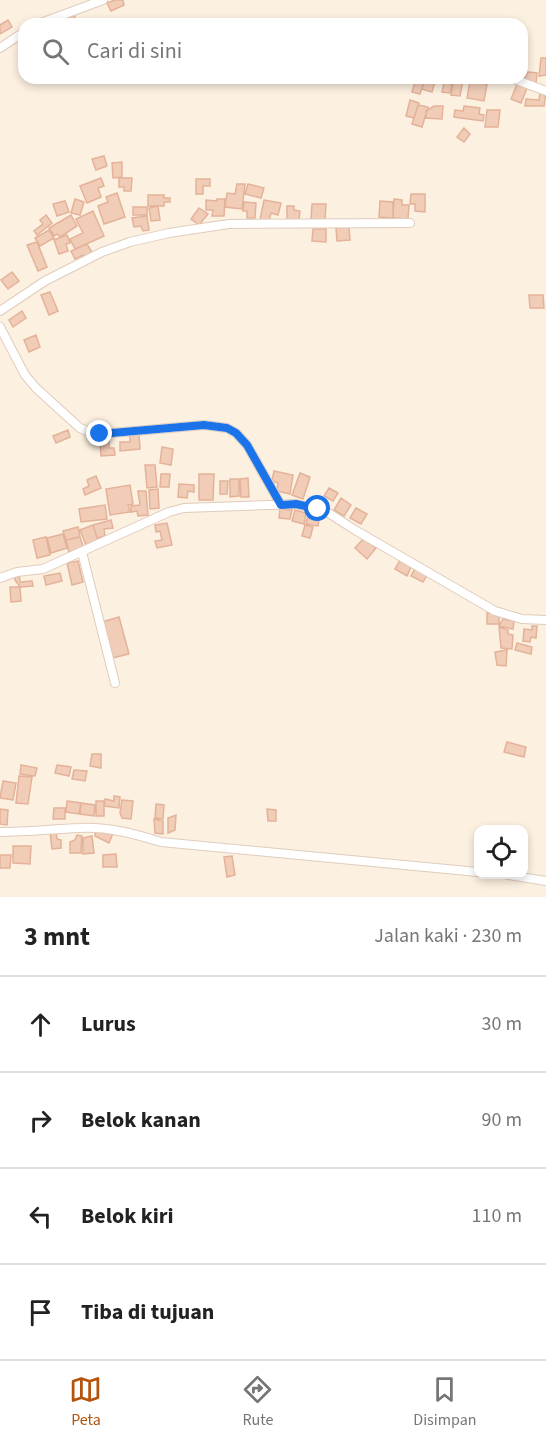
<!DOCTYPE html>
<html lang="id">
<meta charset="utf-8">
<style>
body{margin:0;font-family:"Source Sans 3",sans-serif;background:#f2f2f2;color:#222}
.controls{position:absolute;right:18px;bottom:18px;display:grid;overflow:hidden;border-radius:12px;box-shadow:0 3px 9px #0003}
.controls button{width:54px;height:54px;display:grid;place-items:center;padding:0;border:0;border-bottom:2px solid #e0e0e0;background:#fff;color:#222;font:30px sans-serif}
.stop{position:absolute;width:18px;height:18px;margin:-14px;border:4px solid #1a73e8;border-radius:50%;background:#fff}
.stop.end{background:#1a73e8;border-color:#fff;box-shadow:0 2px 6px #0008}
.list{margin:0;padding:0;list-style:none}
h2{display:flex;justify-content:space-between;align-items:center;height:78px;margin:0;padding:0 24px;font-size:26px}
h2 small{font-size:20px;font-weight:400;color:#767676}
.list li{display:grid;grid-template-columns:39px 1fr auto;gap:18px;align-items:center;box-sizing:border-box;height:96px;padding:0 24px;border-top:2px solid #e0e0e0}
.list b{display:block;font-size:22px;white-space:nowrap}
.list em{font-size:20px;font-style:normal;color:#767676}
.icon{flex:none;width:33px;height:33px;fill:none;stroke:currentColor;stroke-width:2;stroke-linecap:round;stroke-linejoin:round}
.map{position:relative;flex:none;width:546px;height:897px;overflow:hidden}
.search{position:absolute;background:#fff;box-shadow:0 3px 9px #0003;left:18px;right:18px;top:18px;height:66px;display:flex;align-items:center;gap:15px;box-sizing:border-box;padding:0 21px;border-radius:18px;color:#767676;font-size:22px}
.sheet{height:462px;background:#fff}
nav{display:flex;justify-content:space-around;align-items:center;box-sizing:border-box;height:84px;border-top:2px solid #e0e0e0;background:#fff;font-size:16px;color:#767676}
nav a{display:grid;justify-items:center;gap:3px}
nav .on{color:#b45309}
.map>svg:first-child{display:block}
.building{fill:#f1cdb8;stroke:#e3b299;stroke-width:1.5}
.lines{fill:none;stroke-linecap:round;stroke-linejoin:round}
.street-casing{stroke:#e0ccbd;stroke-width:10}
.street{stroke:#fff;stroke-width:8}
.route{stroke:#1a73e8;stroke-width:8}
</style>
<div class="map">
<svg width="546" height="897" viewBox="0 0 546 897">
<rect width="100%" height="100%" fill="#fcf0e0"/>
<path class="building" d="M 115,0 L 123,0 L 124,5 L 111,11 L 107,3 Z
M 74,15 L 78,24 L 59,24 L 58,21 Z
M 8,20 L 12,27 L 0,34 L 0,25 Z
M 541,58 L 546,58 L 546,75 L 539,76 Z
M 528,72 L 537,73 L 536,84 L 523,81 Z
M 416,78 L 425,79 L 420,94 L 412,92 Z
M 425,78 L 436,78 L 432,92 L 422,89 Z
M 445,78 L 453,79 L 450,93 L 442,92 Z
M 454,78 L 463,80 L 460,96 L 451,95 Z
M 470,81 L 487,84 L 484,101 L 467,98 Z
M 518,82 L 528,86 L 521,103 L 511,99 Z
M 546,92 L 544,106 L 525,106 L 526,99 L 539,100 L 540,94 Z
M 410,100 L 419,103 L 414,118 L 406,116 Z
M 418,105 L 428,107 L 422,127 L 412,124 Z
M 434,106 L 443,106 L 442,119 L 426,118 L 426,111 Z
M 464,106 L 480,108 L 479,114 L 484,115 L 483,121 L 454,117 L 455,110 L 463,111 Z
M 487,110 L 500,110 L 498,127 L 485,127 Z
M 464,128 L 470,134 L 464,142 L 457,137 Z
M 104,156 L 107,166 L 96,170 L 92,159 Z
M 122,162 L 122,177 L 113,178 L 112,163 Z
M 101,178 L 104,186 L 98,188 L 101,197 L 87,203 L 80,186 Z
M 119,178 L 132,178 L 131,191 L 124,191 L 124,187 L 119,187 Z
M 196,179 L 210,179 L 210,186 L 203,186 L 203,194 L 196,194 Z
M 237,184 L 245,184 L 242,209 L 225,207 L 227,193 L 235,194 Z
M 248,184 L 264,188 L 261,198 L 245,194 Z
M 117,193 L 125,217 L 104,224 L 98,206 L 108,202 L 106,197 Z
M 411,194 L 425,194 L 425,212 L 415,211 L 415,204 L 410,204 Z
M 148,195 L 164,195 L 164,198 L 170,198 L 170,202 L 164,202 L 164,206 L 148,206 Z
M 75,199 L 84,202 L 80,215 L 71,213 Z
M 217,199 L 225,199 L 224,216 L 212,216 L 213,210 L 206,210 L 206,200 L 217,201 Z
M 394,199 L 402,200 L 402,205 L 409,205 L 408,219 L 393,218 Z
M 264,200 L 281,203 L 278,215 L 271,213 L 269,222 L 260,220 Z
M 65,201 L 69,212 L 57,216 L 53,204 Z
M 380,201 L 393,202 L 393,218 L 379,217 Z
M 244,202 L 256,203 L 255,218 L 247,218 L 247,211 L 243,211 Z
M 312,204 L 326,204 L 325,220 L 311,220 Z
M 158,206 L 160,220 L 151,221 L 149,208 Z
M 287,206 L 294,206 L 294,210 L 300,211 L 299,220 L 287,220 Z
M 133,207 L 147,207 L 147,215 L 133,215 Z
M 199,208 L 208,214 L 199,225 L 191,219 Z
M 93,211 L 104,236 L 75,249 L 70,239 L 83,233 L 76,219 Z
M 46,215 L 52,223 L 37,235 L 34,231 L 43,224 L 40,220 Z
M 71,215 L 77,226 L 60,237 L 57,234 L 54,236 L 49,228 Z
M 147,216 L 149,230 L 143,231 L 141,226 L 134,227 L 132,218 Z
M 349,227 L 350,240 L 337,241 L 336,228 Z
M 313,229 L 326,229 L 326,242 L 312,241 Z
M 49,230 L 54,238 L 40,246 L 35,238 Z
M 67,235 L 70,243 L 66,244 L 68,251 L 59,254 L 54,240 Z
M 37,242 L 47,267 L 38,271 L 27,245 Z
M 87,244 L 93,254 L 85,259 L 83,255 L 75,259 L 71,251 Z
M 12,272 L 19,281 L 8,289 L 1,280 Z
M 50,292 L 58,311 L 49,315 L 41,295 Z
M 529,295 L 543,295 L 544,308 L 530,308 Z
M 22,311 L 26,318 L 13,327 L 9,320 Z
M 36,335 L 40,347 L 29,352 L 24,340 Z
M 68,430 L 70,437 L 56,443 L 53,436 Z
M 130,434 L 139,434 L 140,449 L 120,451 L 120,442 L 130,442 Z
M 100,439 L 109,439 L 109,448 L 114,448 L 115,455 L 101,456 Z
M 162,447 L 173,449 L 171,465 L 160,463 Z
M 145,465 L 155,465 L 157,487 L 147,488 Z
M 274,471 L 293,475 L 290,494 L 277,491 L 278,483 L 272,481 Z
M 300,473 L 310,477 L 303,499 L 292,495 Z
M 161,474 L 170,474 L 169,487 L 160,487 Z
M 199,474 L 214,474 L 213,500 L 199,500 Z
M 96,476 L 101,488 L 85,495 L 83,489 L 89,486 L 87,480 Z
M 248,478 L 249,497 L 241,497 L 240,479 Z
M 230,479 L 239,479 L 239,496 L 230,497 Z
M 220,481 L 228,481 L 227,494 L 220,494 Z
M 179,484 L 194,485 L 194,492 L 188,491 L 187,498 L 178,497 Z
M 130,485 L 133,504 L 128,505 L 130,512 L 110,515 L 106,489 Z
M 329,488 L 338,493 L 333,501 L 324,496 Z
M 158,489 L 159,508 L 150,509 L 149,490 Z
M 138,491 L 146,491 L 148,515 L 138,516 L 137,511 L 131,512 L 131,506 L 140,505 Z
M 341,498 L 351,505 L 344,516 L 334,510 Z
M 105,505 L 107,519 L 81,522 L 79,509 Z
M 356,508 L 367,514 L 361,524 L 350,518 Z
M 280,509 L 292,510 L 290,519 L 279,518 Z
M 295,510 L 306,513 L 304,524 L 292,521 Z
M 309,510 L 320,512 L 318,526 L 306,524 Z
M 111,520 L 113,528 L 104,529 L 105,536 L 97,538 L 93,525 Z
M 167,523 L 172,545 L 157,548 L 155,541 L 162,540 L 160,531 L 156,532 L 155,525 Z
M 93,525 L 98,541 L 86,545 L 80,530 Z
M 305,525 L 313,527 L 310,538 L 302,536 Z
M 78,527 L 80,537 L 66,540 L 63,531 Z
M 63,534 L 67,548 L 51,553 L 47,538 Z
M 46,537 L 50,555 L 37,558 L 33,540 Z
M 80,537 L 84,549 L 69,553 L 66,540 Z
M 364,538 L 376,548 L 367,559 L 355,548 Z
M 400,560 L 411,567 L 407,576 L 395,569 Z
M 78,561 L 83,582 L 72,585 L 67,563 Z
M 416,566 L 428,573 L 423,582 L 411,576 Z
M 14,573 L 19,573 L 20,582 L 32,581 L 33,586 L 20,587 L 15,580 Z
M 60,573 L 62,581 L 46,585 L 44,576 Z
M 10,587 L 20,587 L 21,601 L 11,602 Z
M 487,613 L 499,613 L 499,624 L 487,624 Z
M 119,617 L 129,654 L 112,658 L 102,622 Z
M 503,619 L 514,621 L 513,629 L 499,626 Z
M 532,626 L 537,626 L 536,638 L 531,637 L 530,642 L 523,641 L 524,629 L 532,630 Z
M 499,627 L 508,630 L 508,634 L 513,635 L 512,649 L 501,648 Z
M 517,643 L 532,647 L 531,654 L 515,650 Z
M 507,650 L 506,666 L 497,665 L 495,652 Z
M 507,742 L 526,747 L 524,757 L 504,752 Z
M 92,754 L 101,754 L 101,768 L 90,766 Z
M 21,765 L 37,768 L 35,776 L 20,774 Z
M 57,765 L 71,767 L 69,776 L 55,773 Z
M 74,770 L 87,771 L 85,781 L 72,779 Z
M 19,776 L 32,777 L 28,804 L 16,803 Z
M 3,781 L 16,783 L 13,800 L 0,798 Z
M 114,796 L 120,797 L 119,808 L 104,806 L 105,799 L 114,801 Z
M 122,800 L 133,801 L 131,819 L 122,818 L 120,813 Z
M 67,801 L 81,803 L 79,814 L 66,812 Z
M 96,801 L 104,801 L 104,816 L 96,816 Z
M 81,803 L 95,805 L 94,816 L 80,814 Z
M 156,804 L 164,805 L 163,819 L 155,818 Z
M 54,808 L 65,808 L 65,819 L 53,819 Z
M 0,809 L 8,810 L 7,825 L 0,824 Z
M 267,809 L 276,810 L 276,821 L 268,821 Z
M 176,815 L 175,830 L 168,833 L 168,818 Z
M 154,819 L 163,821 L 163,834 L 155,833 Z
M 96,829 L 114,831 L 109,843 L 95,836 Z
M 56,831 L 57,839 L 61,840 L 61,848 L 52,849 L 50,832 Z
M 77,835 L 82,836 L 81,853 L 70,853 L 70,842 L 75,840 Z
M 92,836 L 94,853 L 83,854 L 83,838 Z
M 13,846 L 31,846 L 30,864 L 13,863 Z
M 116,854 L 117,867 L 103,867 L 103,855 Z
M 0,855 L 11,855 L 10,868 L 0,868 Z
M 232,856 L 235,875 L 227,877 L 224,857 Z"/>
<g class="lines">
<g class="street-casing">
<path id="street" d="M 38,24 L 103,0
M 0,48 L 24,32
M 511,78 L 546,91
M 0,311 L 45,281 L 102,252 L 130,242 L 169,233 L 229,224 L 410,223
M 0,327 L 25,375 L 36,388 L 80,428 L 92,433 L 100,434 L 204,425 L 227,428 L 236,433 L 247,445 L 281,505
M 82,552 L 115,683
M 0,578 L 17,572 L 43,569 L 169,512 L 184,508 L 296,504 L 327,512 L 355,530 L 495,611 L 522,619 L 546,620
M 0,832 C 27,832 52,829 79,828 C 107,826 135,834 161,842 L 478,872
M 502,874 L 546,881"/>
</g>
<use href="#street" class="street"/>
</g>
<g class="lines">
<path class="route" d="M 100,434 L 204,425 L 227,428 L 236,433 L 247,445 L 281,505 L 296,504 L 318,509"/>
</g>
</svg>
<div class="controls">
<button><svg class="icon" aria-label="locate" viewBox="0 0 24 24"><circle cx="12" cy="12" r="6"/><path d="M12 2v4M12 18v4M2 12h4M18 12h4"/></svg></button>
</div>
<div class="stop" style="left:318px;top:509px"></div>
<div class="stop end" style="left:100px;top:434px"></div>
<div class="search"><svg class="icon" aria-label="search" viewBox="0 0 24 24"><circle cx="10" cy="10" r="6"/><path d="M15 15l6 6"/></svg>Cari di sini</div>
</div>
<section class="sheet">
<h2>3 mnt<small>Jalan kaki · 230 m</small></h2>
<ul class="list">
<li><svg class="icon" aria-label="ahead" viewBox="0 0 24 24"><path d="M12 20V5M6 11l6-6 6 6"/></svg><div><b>Lurus</b></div><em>30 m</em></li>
<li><svg class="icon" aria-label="right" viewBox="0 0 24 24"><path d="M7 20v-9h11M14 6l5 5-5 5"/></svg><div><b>Belok kanan</b></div><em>90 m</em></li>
<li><svg class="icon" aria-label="left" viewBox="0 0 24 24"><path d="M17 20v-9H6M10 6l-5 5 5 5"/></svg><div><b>Belok kiri</b></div><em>110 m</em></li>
<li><svg class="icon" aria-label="arrive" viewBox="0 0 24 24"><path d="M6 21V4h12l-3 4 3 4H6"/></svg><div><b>Tiba di tujuan</b></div></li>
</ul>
</section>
<nav>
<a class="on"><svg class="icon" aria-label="map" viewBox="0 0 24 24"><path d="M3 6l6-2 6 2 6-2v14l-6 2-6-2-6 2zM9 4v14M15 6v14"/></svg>Peta</a>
<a><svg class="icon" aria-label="directions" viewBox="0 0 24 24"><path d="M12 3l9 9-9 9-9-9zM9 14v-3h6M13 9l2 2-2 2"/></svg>Rute</a>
<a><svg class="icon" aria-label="saved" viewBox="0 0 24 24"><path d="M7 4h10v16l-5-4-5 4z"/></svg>Disimpan</a>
</nav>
